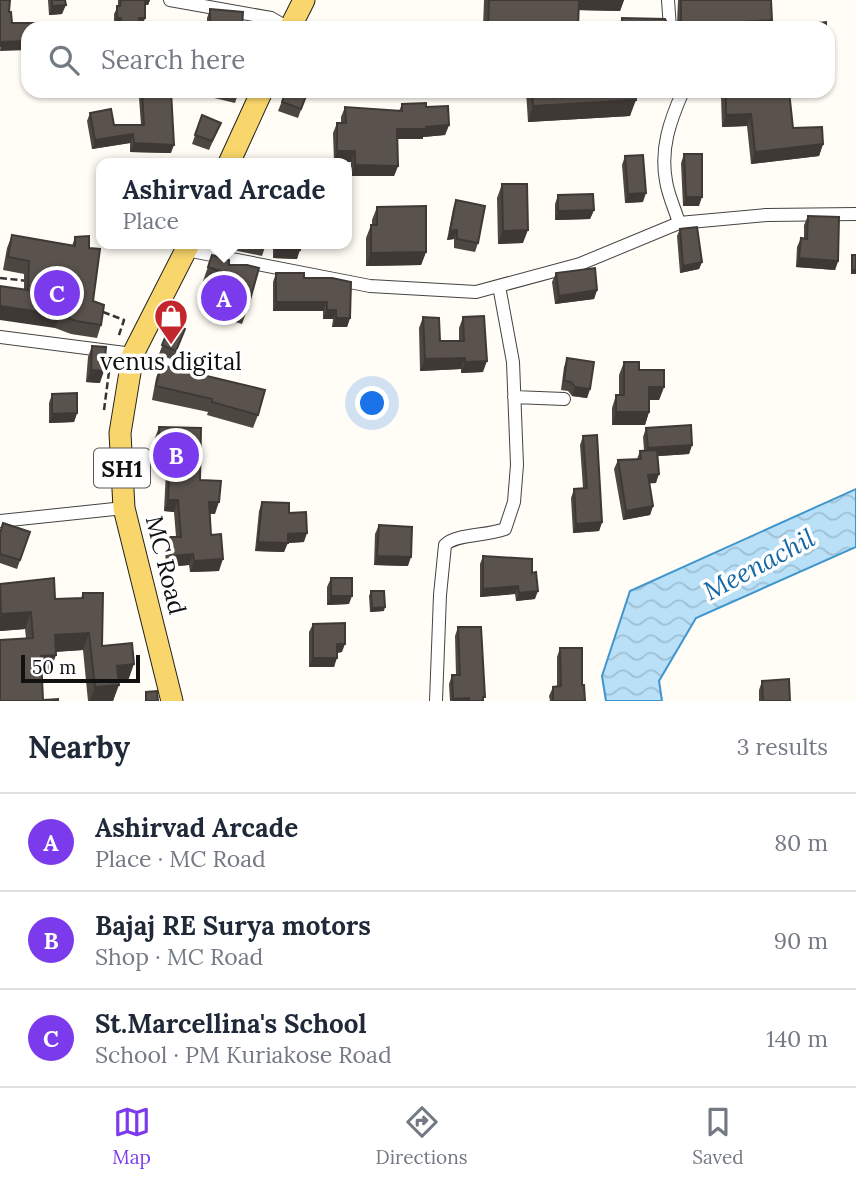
<!DOCTYPE html>
<meta charset="utf-8">
<style>
body{margin:0;font-family:Lora,serif;background:#f6f6f7;color:#1f2937}
.scale{position:absolute;left:21px;bottom:18px;width:119px;box-sizing:border-box;padding-left:7px;border:4px solid #111;border-top:0;font-size:19px;line-height:24px;white-space:nowrap;color:#111;-webkit-text-stroke:5px #fff;paint-order:stroke}
.you{position:absolute;left:373px;top:404px;width:24px;height:24px;margin:-18px;border:5px solid #fff;border-radius:50%;background:#1a73e8;box-shadow:0 0 0 10px #1a73e833}
.badge{display:grid;place-items:center;width:46px;height:46px;border-radius:50%;background:#7c3aed;color:#fff;font-size:23px;font-weight:700}
.pin{position:absolute;translate:-50% -50%;border:4px solid #fff;box-shadow:0 2px 7px #0006}
.popup{position:absolute;left:96px;top:158px;width:256px;height:91px;box-sizing:border-box;display:grid;place-content:center;border-radius:14px;background:#fff;filter:drop-shadow(0 2px 5px #0005);font-size:23px;white-space:nowrap;color:#747a83}
.popup b{font-size:26px;color:#1f2937}
.popup::after{content:'';position:absolute;left:50%;top:100%;margin-left:-14px;border:14px solid transparent;border-top-color:#fff}
.list{margin:0;padding:0;list-style:none}
h2{display:flex;justify-content:space-between;align-items:center;height:91px;margin:0;padding:0 28px;font-size:30px}
h2 small{font-size:23px;font-weight:400;color:#747a83}
.list li{display:grid;grid-template-columns:46px 1fr auto;gap:21px;align-items:center;box-sizing:border-box;height:98px;padding:0 28px;border-top:2px solid #e0e1e3}
.list b{display:block;font-size:26px;white-space:nowrap}
.list p{margin:0;font-size:23px;white-space:nowrap;color:#747a83}
.list em{font-size:23px;font-style:normal;color:#747a83}
.icon{flex:none;width:38px;height:38px;fill:none;stroke:currentColor;stroke-width:2;stroke-linecap:round;stroke-linejoin:round}
.map{position:relative;flex:none;width:856px;height:701px;overflow:hidden}
.search{position:absolute;background:#fff;box-shadow:0 2px 5px #0004;left:21px;right:21px;top:21px;height:77px;display:flex;align-items:center;gap:18px;box-sizing:border-box;padding:0 24px;border-radius:21px;color:#747a83;font-size:26px}
.sheet{height:385px;background:#fff}
nav{display:flex;justify-content:space-around;align-items:center;box-sizing:border-box;height:98px;border-top:2px solid #e0e1e3;background:#fff;font-size:19px;color:#747a83}
nav a{display:grid;justify-items:center;gap:4px}
nav .on{color:#7c3aed}
.map>svg:first-child{display:block}
.water{fill:url(#water-waves);stroke:#3f96cf;stroke-width:2}
.lines{fill:none;stroke-linecap:round;stroke-linejoin:round}
.minor-casing{stroke:#444;stroke-width:14}
.primary-casing{stroke:#222;stroke-width:23}
.path{stroke:#333;stroke-width:2.5;stroke-dasharray:7 3.5;stroke-linecap:butt}
.minor{stroke:#fff;stroke-width:12}
.primary{stroke:#f9d66b;stroke-width:21}
.wall{fill:#4d4742}
.shaded-wall{fill:#3f3936}
.building{fill:#5a524d;stroke:#3f3936;stroke-width:2}
.labels{text-anchor:middle;dominant-baseline:central;stroke-width:7;stroke-linejoin:round;paint-order:stroke}
.shield{fill:#fff;stroke:#585858;stroke-width:2}
.shield-label{font-size:23px;font-weight:bold;fill:#111}
.poi-label{font-size:24px;fill:#111;stroke:#fff}
.street-label{font-size:24px;fill:#111;stroke:#fff}
.water-label{font-size:26px;font-style:italic;fill:#1768a6;stroke:#fff}
</style>
<div class="map">
<svg width="856" height="701" viewBox="0 0 856 701">
<defs>
<pattern id="water-waves" width="16" height="10" patternUnits="userSpaceOnUse" patternTransform="scale(1.75)"><rect width="16" height="10" fill="#b9e0f7"/><path d="M0 5q4-4 8 0t8 0" fill="none" stroke="#9ebfd3"/></pattern>
</defs>
<rect width="100%" height="100%" fill="#fffdf5"/>
<path class="water" d="M 856,489 L 856,547 L 696,618 L 659,681 L 662,701 L 606,701 L 602,676 L 630,591 Z"/>
<g class="lines">
<g class="minor-casing">
<path id="minor" d="M 170,0 L 271,18 L 288,28
M 668,0 L 670,28
M 679,223 C 675,209 668,195 666,181 C 660,148 670,121 683,91
M 186,250 L 370,286 L 476,292 L 580,264 L 679,223 L 766,215 L 856,214
M 0,337 L 133,354
M 514,397 L 564,399
M 0,521 L 124,508
M 436,701 L 440,595 L 445,545 C 455,534 487,536 505,529 L 514,502 L 517,465 L 513,362 L 499,286"/>
</g>
<g class="primary-casing">
<path id="primary" d="M 290,28 L 304,0
M 229,163 L 262,91
M 172,701 L 124,508 L 120,433 L 133,354 L 189,244"/>
</g>
<path class="path" d="M 0,278 L 28,281
M 103,312 L 124,320 L 118,338
M 104,410 L 110,364"/>
<use href="#minor" class="minor"/>
<use href="#primary" class="primary"/>
</g>
<path class="wall" d="M 48,0 L 65,0 L 62,14 L 49,15 Z
M 118,0 L 150,0 L 148,5 L 145,5 L 145,18 L 142,26 L 139,26 L 139,28 L 118,28 L 118,26 L 114,26 L 114,14 L 118,6 Z
M 484,0 L 624,0 L 620,11 L 579,10 L 578,28 L 483,28 Z
M 678,0 L 771,0 L 772,20 L 771,23 L 783,27 L 826,28 L 618,28 L 622,18 L 667,23 L 674,27 L 677,24 Z
M 210,9 L 242,28 L 207,28 L 207,18 Z
M 141,91 L 239,91 L 235,103 L 206,96 L 171,94 L 171,153 L 130,152 L 130,143 L 92,149 L 87,121 L 90,113 L 114,125 L 141,125 L 139,98 Z
M 286,91 L 308,91 L 298,118 L 278,111 Z
M 526,91 L 635,91 L 630,116 L 528,122 Z
M 723,91 L 763,91 L 793,128 L 823,144 L 819,156 L 751,164 L 747,126 L 722,127 L 721,97 Z
M 402,104 L 426,107 L 449,125 L 445,135 L 423,137 L 423,139 L 397,139 L 398,166 L 394,176 L 351,176 L 351,162 L 334,162 L 333,133 L 337,123 L 341,123 L 341,117 L 345,107 L 399,111 Z
M 202,115 L 221,123 L 209,150 L 192,144 Z
M 684,154 L 699,206 L 683,206 L 681,163 Z
M 625,156 L 643,202 L 625,203 L 622,165 Z
M 502,184 L 523,243 L 498,244 L 497,198 Z
M 558,195 L 594,210 L 590,219 L 555,220 L 555,204 Z
M 456,200 L 478,243 L 475,252 L 454,248 L 454,239 L 447,240 L 453,209 Z
M 377,207 L 426,252 L 421,265 L 366,266 L 366,238 L 371,225 L 372,225 L 372,220 Z
M 808,216 L 838,261 L 835,270 L 796,267 L 797,247 L 801,238 L 804,239 L 804,225 Z
M 680,229 L 702,262 L 699,269 L 680,273 L 677,236 Z
M 12,235 L 72,246 L 75,237 L 93,301 L 101,325 L 97,338 L 71,334 L 55,328 L 24,289 L 24,274 L 3,270 L 7,248 Z
M 224,244 L 266,244 L 262,256 L 223,248 Z
M 273,244 L 300,244 L 297,259 L 273,258 Z
M 212,255 L 229,265 L 248,307 L 242,324 L 208,314 L 214,288 L 202,284 Z
M 852,255 L 856,274 L 851,274 L 851,259 Z
M 276,273 L 304,278 L 350,318 L 347,327 L 332,327 L 333,319 L 323,319 L 323,311 L 273,311 L 273,282 Z
M 556,273 L 597,290 L 594,299 L 555,304 L 552,282 Z
M 423,317 L 440,341 L 459,341 L 459,328 L 463,317 L 483,372 L 461,373 L 461,369 L 420,371 L 419,328 Z
M 171,323 L 185,329 L 173,360 L 159,354 Z
M 92,346 L 100,383 L 86,382 L 88,357 Z
M 567,358 L 590,389 L 587,398 L 572,396 L 568,391 L 561,390 L 564,367 Z
M 624,362 L 639,370 L 664,387 L 659,400 L 649,400 L 649,412 L 645,425 L 612,425 L 612,408 L 616,395 L 619,395 L 619,375 Z
M 161,365 L 258,415 L 253,428 L 207,415 L 208,412 L 152,400 L 156,378 Z
M 52,394 L 77,413 L 74,422 L 49,423 L 49,403 Z
M 159,427 L 200,480 L 215,514 L 210,514 L 211,535 L 219,571 L 190,572 L 189,565 L 166,567 L 165,549 L 169,537 L 176,537 L 174,512 L 164,511 L 166,471 L 154,471 L 155,438 Z
M 646,428 L 692,445 L 689,454 L 658,456 L 656,483 L 649,483 L 653,506 L 650,515 L 623,520 L 614,469 L 618,460 L 637,459 L 640,451 L 644,450 L 643,437 Z
M 583,436 L 602,522 L 599,531 L 573,533 L 571,498 L 574,489 L 583,488 L 580,445 Z
M 262,502 L 289,513 L 304,542 L 288,543 L 284,552 L 255,551 L 259,511 Z
M 379,525 L 408,566 L 374,565 L 375,534 Z
M 0,531 L 30,532 L 17,569 L 0,563 Z
M 483,556 L 532,573 L 535,599 L 516,601 L 515,594 L 480,597 L 480,564 Z
M 331,578 L 349,604 L 327,605 L 327,587 Z
M 0,584 L 55,599 L 81,598 L 83,593 L 102,646 L 128,681 L 119,682 L 113,701 L 88,701 L 83,650 L 56,652 L 50,672 L 42,673 L 43,700 L 0,701 L 26,638 L 25,629 L 0,631 Z
M 371,591 L 384,611 L 370,612 L 369,596 Z
M 313,624 L 342,652 L 337,653 L 334,667 L 309,667 L 309,632 Z
M 458,627 L 484,701 L 450,701 L 449,684 L 452,675 L 456,675 L 455,636 Z
M 560,648 L 582,685 L 585,701 L 550,701 L 549,696 L 553,687 L 557,686 L 557,657 Z
M 762,681 L 790,701 L 759,701 L 759,690 Z"/>
<path class="shaded-wall" d="M 144,0 L 150,0 L 148,5 L 142,5 Z
M 577,0 L 624,0 L 620,11 L 574,10 Z
M 66,5 L 62,14 L 49,15 L 52,6 Z
M 117,18 L 121,18 L 118,26 L 114,26 Z
M 139,18 L 145,18 L 142,26 L 136,26 Z
M 772,20 L 769,28 L 768,24 L 766,28 L 711,28 L 712,24 Z
M 28,41 L 28,50 L 0,51 L 1,42 Z
M 164,91 L 208,91 L 206,96 L 163,94 Z
M 636,100 L 630,116 L 528,122 L 533,106 Z
M 751,114 L 747,126 L 722,127 L 726,115 Z
M 449,125 L 445,135 L 423,137 L 423,139 L 394,139 L 397,129 Z
M 133,134 L 130,143 L 92,149 L 95,140 Z
M 134,143 L 174,145 L 171,153 L 130,152 Z
M 823,144 L 819,156 L 751,164 L 755,152 Z
M 337,151 L 355,151 L 351,162 L 334,162 Z
M 355,165 L 398,166 L 394,176 L 351,176 Z
M 646,193 L 643,202 L 625,203 L 628,194 Z
M 686,197 L 702,197 L 699,206 L 683,206 Z
M 594,210 L 590,219 L 555,220 L 558,211 Z
M 457,230 L 454,239 L 447,240 L 450,231 Z
M 528,230 L 523,243 L 498,244 L 503,231 Z
M 276,249 L 300,250 L 297,259 L 273,258 Z
M 426,252 L 421,265 L 366,266 L 371,253 Z
M 799,258 L 838,261 L 835,270 L 796,267 Z
M 702,262 L 699,269 L 680,273 L 683,266 Z
M 852,270 L 856,270 L 856,274 L 851,274 Z
M 597,290 L 594,299 L 555,304 L 559,296 Z
M 276,302 L 327,302 L 323,311 L 273,311 Z
M 0,306 L 60,315 L 55,328 L 0,320 Z
M 327,310 L 336,310 L 333,319 L 323,319 Z
M 336,318 L 350,318 L 347,327 L 332,327 Z
M 465,358 L 461,369 L 420,371 L 425,359 Z
M 487,361 L 483,372 L 461,373 L 465,362 Z
M 91,370 L 104,371 L 100,383 L 86,382 Z
M 575,387 L 590,389 L 587,398 L 572,396 Z
M 649,387 L 664,387 L 659,400 L 645,400 Z
M 616,412 L 649,412 L 645,425 L 612,425 Z
M 77,413 L 74,422 L 49,423 L 52,414 Z
M 692,445 L 689,454 L 645,457 L 648,448 Z
M 159,460 L 170,460 L 166,471 L 154,471 Z
M 659,474 L 656,483 L 644,484 L 648,475 Z
M 168,500 L 178,500 L 174,512 L 164,511 Z
M 209,502 L 219,502 L 215,514 L 205,513 Z
M 653,506 L 650,515 L 623,520 L 626,511 Z
M 602,522 L 599,531 L 573,533 L 576,524 Z
M 307,533 L 304,542 L 287,543 L 284,552 L 255,551 L 258,542 L 288,534 Z
M 193,554 L 189,565 L 166,567 L 171,556 Z
M 377,556 L 411,557 L 408,566 L 374,565 Z
M 223,559 L 219,571 L 190,572 L 194,561 Z
M 518,586 L 515,594 L 480,597 L 483,589 Z
M 538,591 L 535,599 L 516,601 L 519,593 Z
M 331,596 L 352,596 L 349,604 L 327,605 Z
M 385,607 L 384,611 L 370,612 L 372,608 Z
M 31,612 L 25,629 L 0,631 L 0,618 L 1,614 Z
M 89,633 L 83,650 L 49,652 L 55,635 Z
M 337,644 L 345,644 L 342,652 L 334,653 Z
M 56,655 L 50,672 L 35,674 L 41,656 Z
M 313,658 L 337,658 L 334,667 L 309,667 Z
M 134,664 L 128,681 L 111,683 L 117,666 Z
M 119,685 L 113,701 L 90,701 L 95,687 Z
M 469,698 L 468,701 L 453,701 L 453,699 Z"/>
<path class="building" d="M 0,0 L 10,0 L 9,12 L 11,12 L 12,23 L 45,23 L 45,28 L 28,28 L 28,41 L 1,42 L 0,47 Z
M 52,0 L 65,0 L 66,5 L 52,6 Z
M 121,0 L 145,0 L 145,18 L 139,18 L 139,28 L 121,28 L 121,18 L 117,18 L 117,6 L 120,6 Z
M 489,0 L 579,0 L 578,28 L 488,28 Z
M 681,0 L 771,0 L 772,20 L 712,24 L 713,28 L 622,28 L 622,18 L 665,19 L 667,23 L 674,27 L 681,22 Z
M 210,9 L 243,12 L 242,28 L 210,28 Z
M 826,22 L 826,28 L 768,28 L 768,24 L 782,23 L 783,27 Z
M 142,91 L 171,91 L 174,145 L 134,143 L 133,134 L 95,140 L 90,113 L 111,109 L 114,125 L 144,125 Z
M 225,91 L 239,91 L 238,94 Z
M 286,91 L 308,91 L 301,109 L 282,102 Z
M 532,91 L 635,91 L 636,100 L 533,106 Z
M 726,91 L 789,91 L 793,128 L 822,127 L 823,144 L 755,152 L 751,114 L 726,115 Z
M 426,103 L 426,107 L 448,106 L 449,125 L 426,127 L 426,129 L 397,129 L 398,166 L 355,165 L 355,151 L 337,151 L 337,123 L 346,123 L 345,107 L 402,111 L 402,104 Z
M 202,115 L 221,123 L 212,141 L 195,135 Z
M 684,154 L 702,154 L 702,197 L 686,197 Z
M 643,155 L 646,193 L 628,194 L 625,156 Z
M 262,160 L 278,163 L 262,163 Z
M 502,184 L 527,184 L 528,230 L 503,231 Z
M 593,194 L 594,210 L 558,211 L 558,195 Z
M 456,200 L 485,206 L 478,243 L 457,239 L 457,230 L 450,231 Z
M 426,206 L 426,252 L 371,253 L 371,225 L 377,225 L 377,207 Z
M 808,216 L 839,217 L 838,261 L 799,258 L 801,238 L 807,239 Z
M 697,227 L 702,262 L 683,266 L 680,229 Z
M 12,235 L 75,246 L 75,237 L 89,236 L 89,248 L 100,249 L 93,301 L 104,305 L 101,325 L 76,321 L 60,315 L 0,306 L 0,286 L 28,290 L 29,261 L 8,257 Z
M 276,244 L 300,244 L 300,250 L 276,249 Z
M 212,255 L 229,260 L 229,265 L 247,265 L 259,268 L 248,307 L 214,297 L 220,271 L 208,267 Z
M 852,255 L 856,255 L 856,270 L 852,270 Z
M 595,268 L 597,290 L 559,296 L 556,273 Z
M 276,273 L 304,273 L 304,278 L 332,278 L 351,282 L 350,318 L 336,318 L 336,310 L 327,310 L 327,302 L 276,302 Z
M 484,316 L 487,361 L 465,362 L 465,358 L 425,359 L 423,317 L 439,318 L 440,341 L 464,341 L 463,317 Z
M 171,323 L 185,329 L 176,351 L 162,345 Z
M 92,346 L 106,347 L 104,371 L 91,370 Z
M 567,358 L 594,362 L 590,389 L 575,387 L 571,382 L 564,381 Z
M 624,362 L 639,362 L 639,370 L 664,370 L 664,387 L 649,387 L 649,412 L 616,412 L 616,395 L 624,395 Z
M 161,365 L 265,390 L 258,415 L 212,402 L 212,399 L 156,386 Z
M 77,393 L 77,413 L 52,414 L 52,394 Z
M 691,425 L 692,445 L 648,448 L 646,428 Z
M 159,427 L 201,428 L 200,480 L 221,481 L 219,502 L 209,502 L 211,535 L 221,534 L 223,559 L 194,561 L 193,554 L 171,556 L 169,537 L 181,537 L 178,500 L 168,500 L 170,460 L 159,460 Z
M 597,435 L 602,522 L 576,524 L 574,489 L 587,488 L 583,436 Z
M 657,450 L 659,474 L 648,475 L 653,506 L 626,511 L 618,460 L 641,459 L 640,451 Z
M 262,502 L 289,503 L 289,513 L 306,512 L 307,533 L 288,534 L 288,543 L 258,542 Z
M 3,523 L 30,532 L 20,560 L 0,554 L 0,533 Z
M 379,525 L 412,527 L 411,557 L 377,556 Z
M 483,556 L 532,559 L 532,573 L 536,572 L 538,591 L 519,593 L 518,586 L 483,589 Z
M 54,578 L 55,599 L 83,598 L 83,593 L 103,593 L 102,646 L 132,643 L 134,664 L 117,666 L 119,685 L 95,687 L 89,633 L 55,635 L 56,655 L 41,656 L 43,700 L 58,699 L 58,701 L 0,701 L 0,640 L 33,638 L 31,612 L 1,614 L 0,584 Z
M 331,578 L 352,578 L 352,596 L 331,596 Z
M 371,591 L 384,591 L 385,607 L 372,608 Z
M 345,623 L 345,644 L 337,644 L 337,658 L 313,658 L 313,624 Z
M 458,627 L 481,627 L 485,697 L 483,697 L 483,701 L 469,701 L 469,698 L 453,699 L 452,675 L 460,675 Z
M 560,648 L 582,648 L 582,685 L 584,685 L 585,701 L 553,701 L 553,687 L 561,686 Z
M 789,679 L 790,701 L 763,701 L 762,681 Z
M 157,691 L 158,701 L 146,701 L 146,692 Z"/>
<defs>
<g id="shop-pin" transform="scale(1.75)"><path d="M0 17L-7.5 6A9.5 9.5 0 1 1 7.5 6Z" fill="#c4262e" stroke="#fff"/><path d="M-5-2.5h2.3a2.7 3.5 0 0 1 5.4 0H5L5.5 6h-11ZM-1.5-2.5h3a1.5 2.3 0 0 0-3 0Z" fill="#fff"/></g>
</defs>
<g fill-rule="evenodd">
<use href="#shop-pin" x="171" y="316"/>
</g>
<g class="labels">
<rect class="shield" x="94" y="448.5" width="56" height="39" rx="5"/>
<g class="shield-label">
<text x="122" y="468">SH1</text>
</g>
<g class="poi-label">
<text x="171" y="361">venus digital</text>
</g>
<g class="street-label">
<text transform="translate(166 565) rotate(76)">MC Road</text>
</g>
<g class="water-label">
<text transform="translate(759 564) rotate(-28)">Meenachil</text>
</g>
</g>
</svg>
<div class="scale">50 m</div>
<div class="you"></div>
<div class="pin badge" style="left:224px;top:298px">A</div>
<div class="popup"><b>Ashirvad Arcade</b>Place</div>
<div class="pin badge" style="left:176px;top:455px">B</div>
<div class="pin badge" style="left:57px;top:293px">C</div>
<div class="search"><svg class="icon" aria-label="search" viewBox="0 0 24 24"><circle cx="10" cy="10" r="6"/><path d="M15 15l6 6"/></svg>Search here</div>
</div>
<section class="sheet">
<h2>Nearby<small>3 results</small></h2>
<ul class="list">
<li><span class="badge">A</span><div><b>Ashirvad Arcade</b><p>Place · MC Road</p></div><em>80 m</em></li>
<li><span class="badge">B</span><div><b>Bajaj RE Surya motors</b><p>Shop · MC Road</p></div><em>90 m</em></li>
<li><span class="badge">C</span><div><b>St.Marcellina's School</b><p>School · PM Kuriakose Road</p></div><em>140 m</em></li>
</ul>
</section>
<nav>
<a class="on"><svg class="icon" aria-label="map" viewBox="0 0 24 24"><path d="M3 6l6-2 6 2 6-2v14l-6 2-6-2-6 2zM9 4v14M15 6v14"/></svg>Map</a>
<a><svg class="icon" aria-label="directions" viewBox="0 0 24 24"><path d="M12 3l9 9-9 9-9-9zM9 14v-3h6M13 9l2 2-2 2"/></svg>Directions</a>
<a><svg class="icon" aria-label="saved" viewBox="0 0 24 24"><path d="M7 4h10v16l-5-4-5 4z"/></svg>Saved</a>
</nav>
